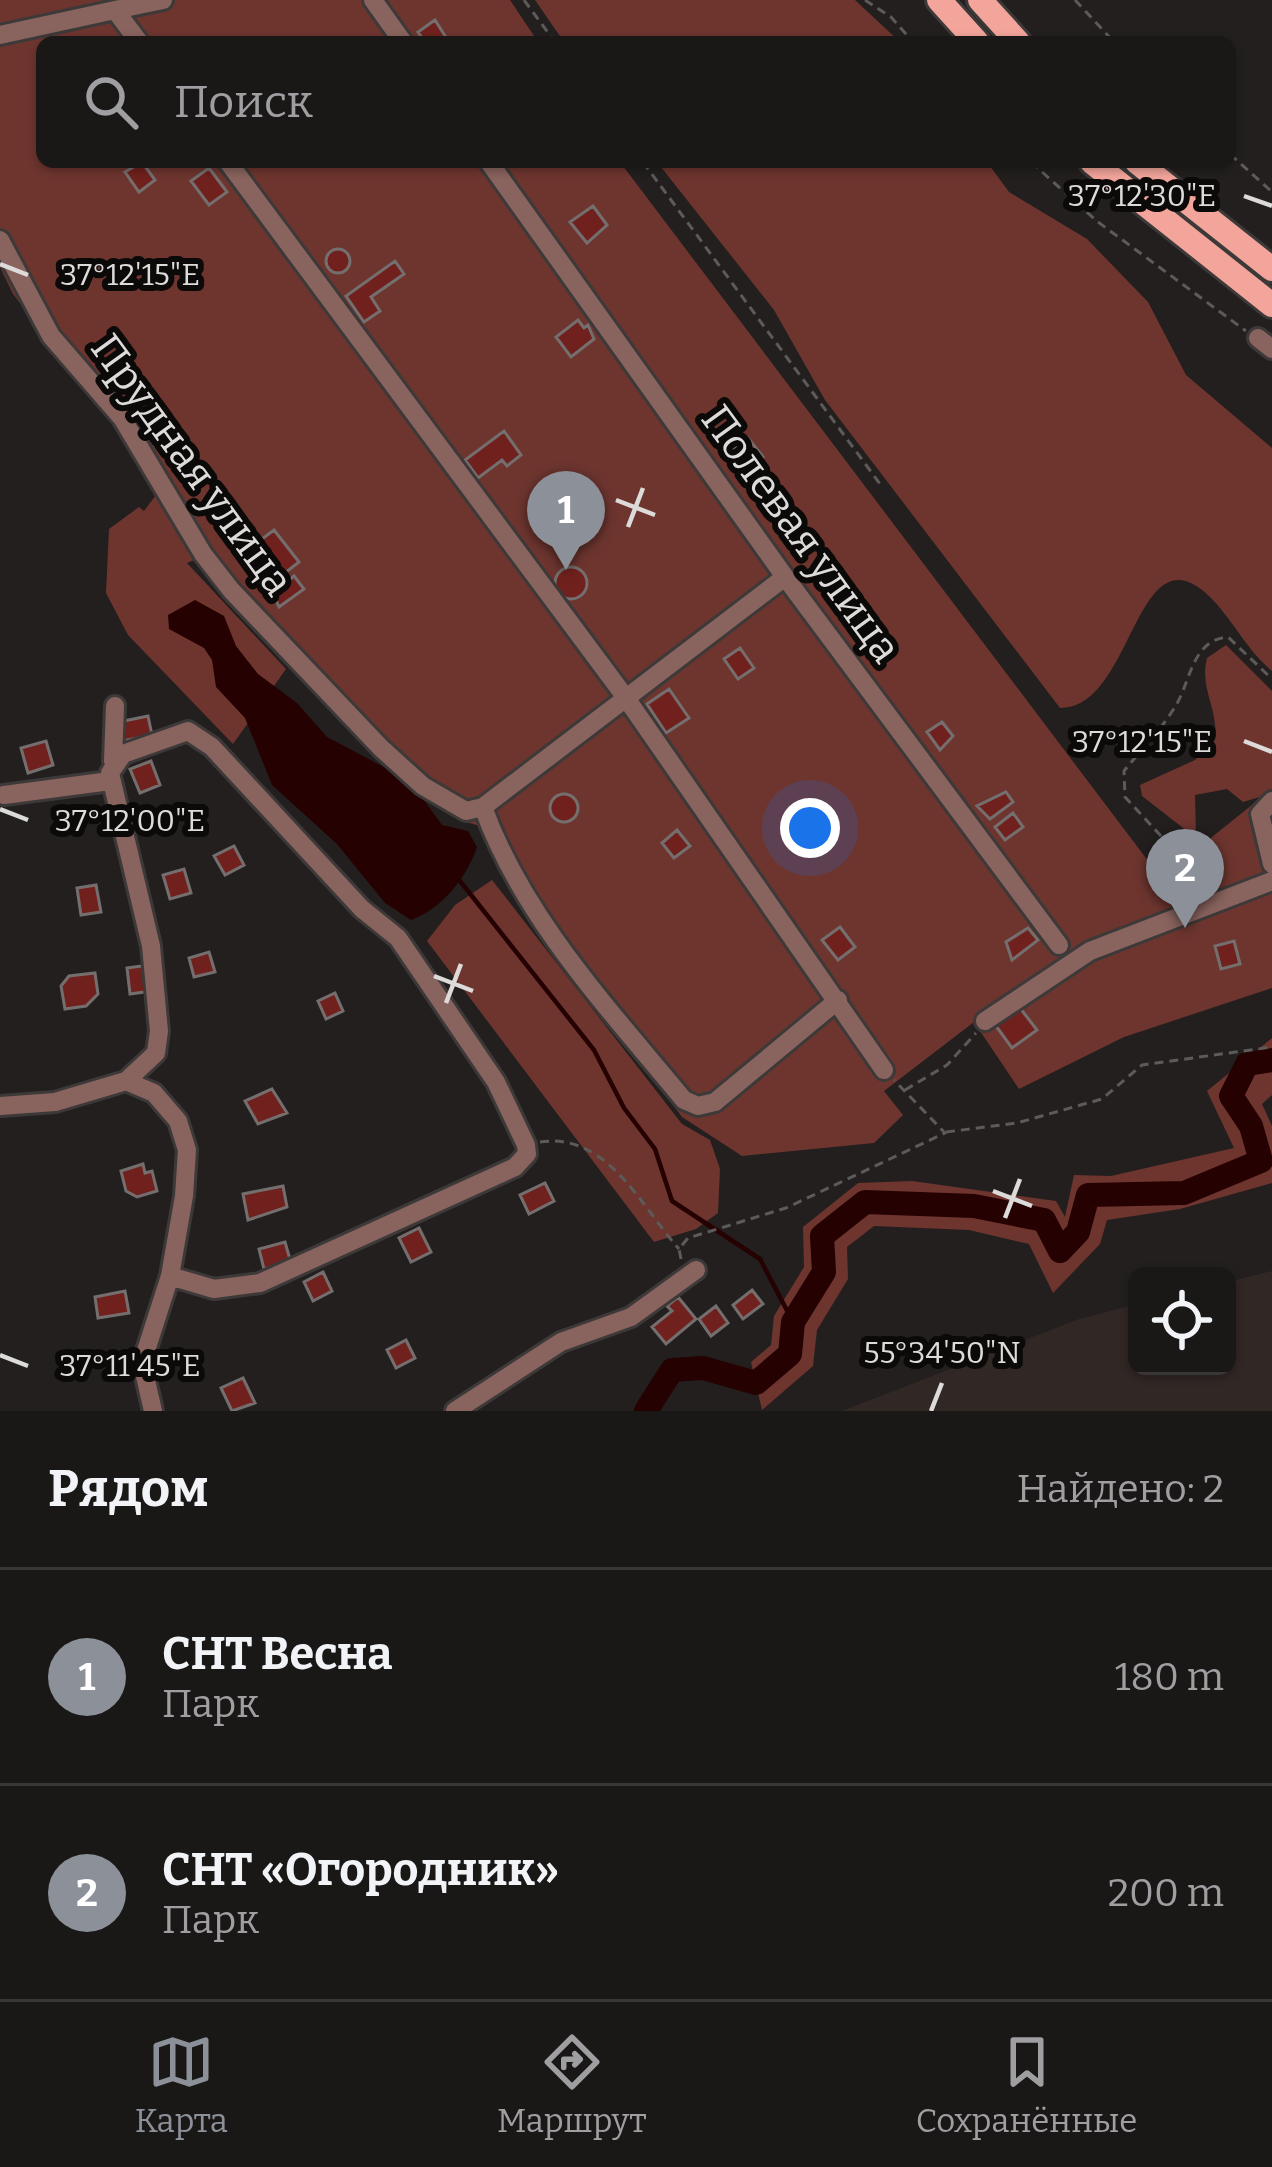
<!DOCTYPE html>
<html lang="ru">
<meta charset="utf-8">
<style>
body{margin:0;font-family:Bitter,serif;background:#232020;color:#f1f3f6}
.controls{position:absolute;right:36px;bottom:36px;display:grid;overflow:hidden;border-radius:18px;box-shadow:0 3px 9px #0004}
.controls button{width:108px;height:108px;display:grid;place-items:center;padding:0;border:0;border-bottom:3px solid #383636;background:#1a1717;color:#f1f3f6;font:60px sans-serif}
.you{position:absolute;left:810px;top:828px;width:42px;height:42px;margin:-30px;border:9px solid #fff;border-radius:50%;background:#1a73e8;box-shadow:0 0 0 18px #1a73e833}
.badge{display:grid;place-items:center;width:78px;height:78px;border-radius:50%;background:#8c9099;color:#fff;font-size:39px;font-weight:700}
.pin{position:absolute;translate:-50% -99px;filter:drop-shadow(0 3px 6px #0008)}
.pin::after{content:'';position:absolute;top:63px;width:42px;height:36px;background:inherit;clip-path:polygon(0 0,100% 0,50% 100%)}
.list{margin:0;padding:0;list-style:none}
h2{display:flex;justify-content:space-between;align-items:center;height:156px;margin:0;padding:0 48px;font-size:51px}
h2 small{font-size:39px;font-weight:400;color:#9f9fa1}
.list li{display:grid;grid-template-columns:78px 1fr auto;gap:36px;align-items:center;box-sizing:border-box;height:216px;padding:0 48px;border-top:3px solid #383636}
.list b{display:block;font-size:45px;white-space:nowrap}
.list p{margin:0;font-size:39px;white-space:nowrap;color:#9f9fa1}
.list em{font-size:39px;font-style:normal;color:#9f9fa1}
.icon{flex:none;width:66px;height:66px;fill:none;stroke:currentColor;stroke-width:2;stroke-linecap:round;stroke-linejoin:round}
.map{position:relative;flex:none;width:1272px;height:1411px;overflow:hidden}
.search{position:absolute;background:#1a1717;box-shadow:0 3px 9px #0004;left:36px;right:36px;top:36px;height:132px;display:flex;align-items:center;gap:30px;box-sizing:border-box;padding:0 42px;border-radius:18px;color:#9f9fa1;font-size:45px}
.sheet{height:588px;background:#1a1717}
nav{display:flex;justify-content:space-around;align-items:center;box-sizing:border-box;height:168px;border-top:3px solid #383636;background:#1a1717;font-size:33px;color:#9f9fa1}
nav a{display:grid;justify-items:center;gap:6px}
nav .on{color:#8c9099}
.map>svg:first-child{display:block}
.built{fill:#312725}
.green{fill:#6e352f}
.water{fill:#260101}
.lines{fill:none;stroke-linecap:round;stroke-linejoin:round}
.stream{stroke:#260101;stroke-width:4.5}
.river{stroke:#260101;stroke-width:24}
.building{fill:#70211d;stroke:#746f6e;stroke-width:3}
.minor-casing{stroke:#3d3939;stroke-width:24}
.major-casing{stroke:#3d3939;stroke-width:30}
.path{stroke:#5d5a5a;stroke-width:3;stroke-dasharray:9 6;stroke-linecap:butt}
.minor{stroke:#89635e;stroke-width:18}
.major{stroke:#f3a59b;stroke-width:24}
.ticks{fill:none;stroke:#dddbda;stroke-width:4.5}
.labels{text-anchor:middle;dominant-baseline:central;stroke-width:12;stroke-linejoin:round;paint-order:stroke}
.street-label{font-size:42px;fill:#dddbda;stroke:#0b0a09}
.ticks-label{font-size:30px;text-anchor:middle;fill:#dddbda;stroke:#0b0a09;stroke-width:12;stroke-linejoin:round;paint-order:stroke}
</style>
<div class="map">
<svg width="1272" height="1411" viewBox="0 0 1272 1411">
<rect width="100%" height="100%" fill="#231f1f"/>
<path class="built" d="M 1272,1271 L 1272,1411 L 842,1411 L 1079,1319 L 1137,1304 L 1137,1366 L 1227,1366 L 1227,1282 Z"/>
<path class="green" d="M 0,0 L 510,0 L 538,42 L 42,42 L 42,162 L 620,162 L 1161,878 L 1263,796 L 1243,802 L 1227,789 L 1195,795 L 1196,838 L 1142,796 L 1140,785 L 1195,760 L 1215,740 C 1219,710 1199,688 1207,658 L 1226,645 L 1272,691 L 1272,988 L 1124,1037 L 1019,1089 L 974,1022 L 884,1091 L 903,1115 L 874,1143 L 742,1156 L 682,1117 L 517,895 L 477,825 L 458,820 L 334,709 L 194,560 L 187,563 L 286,669 L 233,744 L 128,635 L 106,593 L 109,529 L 139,507 L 144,511 L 156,495 L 124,436 L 13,294 L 0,267 Z
M 535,0 L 855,0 L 900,42 L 564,42 Z
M 657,162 L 987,162 L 1009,192 L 1087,239 L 1148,302 L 1186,375 L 1272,448 L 1272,671 C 1247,650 1234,622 1212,599 C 1135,521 1135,709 1060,708 L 825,400 L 774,310 Z
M 492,880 L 682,1124 L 710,1140 L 720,1169 L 718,1213 L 696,1229 L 654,1242 L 427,941 L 455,905 Z
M 1272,1038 L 1272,1095 L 1262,1104 L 1272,1126 L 1272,1183 L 1180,1209 L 1107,1220 L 1100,1244 L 1053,1293 L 1029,1244 L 969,1230 L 874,1226 L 847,1247 L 848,1279 L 817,1330 L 813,1366 L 762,1410 L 751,1362 L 771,1345 L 774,1316 L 804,1267 L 803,1227 L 858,1183 L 912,1181 L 1056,1201 L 1065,1217 L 1074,1175 L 1111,1176 L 1234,1148 L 1207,1091 Z"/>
<path class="water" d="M 195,600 L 224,616 L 236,646 L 258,674 L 297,703 L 327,737 L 410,781 L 442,825 L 468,831 L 477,847 C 467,877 442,909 411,920 L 385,903 L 337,844 L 272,785 L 245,718 L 216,687 L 212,660 L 204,648 L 169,629 L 168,615 Z"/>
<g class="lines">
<path class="stream" d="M 460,881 L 594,1050 L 624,1108 L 655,1149 L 672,1201 L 760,1259 L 793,1322"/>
<path class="river" d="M 646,1411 L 672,1370 L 703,1368 L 756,1383 L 790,1354 L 793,1322 L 824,1272 L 822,1236 L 865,1202 L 974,1206 L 1044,1220 L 1060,1251 L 1078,1232 L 1088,1195 L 1184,1193 L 1261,1161 L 1251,1126 L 1231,1096 L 1247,1064 L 1272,1060"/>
</g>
<path class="building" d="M 435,20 L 447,39 L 425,42 L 418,32 Z
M 142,162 L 155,180 L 139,192 L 125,172 Z
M 209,168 L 227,192 L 209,205 L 191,181 Z
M 593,206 L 607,225 L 587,243 L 570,222 Z
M326 261a12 12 0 1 1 24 0a12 12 0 1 1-24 0Z
M 395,261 L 404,274 L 371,297 L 380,311 L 364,322 L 346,296 Z
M 578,320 L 584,328 L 588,325 L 594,339 L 571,357 L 556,337 Z
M 504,431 L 521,455 L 507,466 L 502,460 L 478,478 L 465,460 Z
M 748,438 L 763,457 L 741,474 L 726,454 Z
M 274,530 L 299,562 L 276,580 L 251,547 Z
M555 583a16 16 0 1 1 32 0a16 16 0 1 1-32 0Z
M 294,576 L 304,589 L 279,607 L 273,593 Z
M 740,648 L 754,668 L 738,679 L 724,659 Z
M 669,689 L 689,718 L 666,733 L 647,704 Z
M 148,716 L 152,735 L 123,741 L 119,722 Z
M 942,722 L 953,736 L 940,750 L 927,732 Z
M 46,741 L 53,765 L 28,773 L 21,748 Z
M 151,761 L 160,785 L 140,793 L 130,769 Z
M 1006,792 L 1013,802 L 990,819 L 977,806 Z
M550 808a14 14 0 1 1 28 0a14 14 0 1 1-28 0Z
M 1013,813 L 1023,827 L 1005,840 L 995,827 Z
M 677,830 L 690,846 L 674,858 L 662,843 Z
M 234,846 L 244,865 L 225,875 L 214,856 Z
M 184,869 L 191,893 L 170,899 L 163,875 Z
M 96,885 L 101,912 L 81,915 L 77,888 Z
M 840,927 L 855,947 L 838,960 L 822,940 Z
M 1028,928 L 1038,940 L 1012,960 L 1006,942 Z
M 1234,941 L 1240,964 L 1221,969 L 1215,946 Z
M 209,952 L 215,972 L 194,977 L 189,958 Z
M 149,965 L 152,991 L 130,994 L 127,968 Z
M 95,973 L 98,994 L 86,1006 L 65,1009 L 61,986 L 69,976 Z
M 335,993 L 343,1011 L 326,1019 L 318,1001 Z
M 1020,1008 L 1037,1030 L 1012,1048 L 996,1026 Z
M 272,1089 L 287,1113 L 258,1124 L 245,1101 Z
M 143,1164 L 145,1173 L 152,1171 L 157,1191 L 137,1197 L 126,1191 L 121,1171 Z
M 545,1183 L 554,1201 L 529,1214 L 520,1195 Z
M 283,1186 L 287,1207 L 248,1220 L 243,1194 Z
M 419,1228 L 431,1252 L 411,1262 L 399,1238 Z
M 285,1242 L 291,1263 L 264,1269 L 259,1249 Z
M 323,1272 L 332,1291 L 313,1301 L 304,1282 Z
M 752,1290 L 763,1304 L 743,1319 L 733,1305 Z
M 125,1291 L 129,1313 L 98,1318 L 95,1297 Z
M 678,1297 L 696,1319 L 666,1344 L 652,1327 L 672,1311 L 667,1306 Z
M 716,1306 L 728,1323 L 711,1336 L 699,1319 Z
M 406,1340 L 415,1358 L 396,1368 L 387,1350 Z
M 243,1378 L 255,1403 L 232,1411 L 221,1388 Z"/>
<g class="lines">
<g class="minor-casing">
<path id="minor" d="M 373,0 L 403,42
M 115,10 L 163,0
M 0,35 L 115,10 L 139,42
M 228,162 L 626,698 L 884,1070
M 489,162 L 785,577 L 1059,945
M 0,240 L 51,336 L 122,418 L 203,554 L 231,590 L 381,748 L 423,786 L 466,811 L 483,807 L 785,577
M 1258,338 L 1272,349
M 113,761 L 115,706
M 4,795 L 110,781
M 1272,801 L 1260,814 L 1272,864
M 483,807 C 523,918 610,1010 684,1100 L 698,1106 L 715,1102 L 838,1000
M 985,1021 L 1090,951 L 1272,881
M 126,1081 L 156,1053 L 159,1031 L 151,946 L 110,773 L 123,754 L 188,731 L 212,747 L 362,909 L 398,938 L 496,1082 L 526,1145 L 527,1154 L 515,1167 L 260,1283 L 214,1289 L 170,1276
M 0,1106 L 55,1102 L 126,1081 L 154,1093 L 178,1121 L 187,1150 L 184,1196 L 170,1276 L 142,1363 L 153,1411
M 455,1411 L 561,1342 L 631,1317 L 696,1270"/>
</g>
<g class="major-casing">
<path id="major" d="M 939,0 L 977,42
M 980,0 L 1018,42
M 1092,162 L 1272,305
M 1137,162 L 1272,269"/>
</g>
<path class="path" d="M 524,0 L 555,42
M 865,0 L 891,17 L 913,42
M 1075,0 L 1114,42
M 1230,154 L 1272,192
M 643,162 L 883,488
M 1031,162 L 1098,222 L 1246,331
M 1161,836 L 1125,797 L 1124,771 C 1140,751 1159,732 1173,710 C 1191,685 1190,640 1228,637 L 1272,679
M 905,1090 L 947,1065 L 976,1033
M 946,1132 L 1017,1123 L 1102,1099 L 1142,1065 L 1272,1047
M 540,1142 C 607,1132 640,1205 679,1249
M 681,1259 L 679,1249 L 688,1238 L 786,1208 L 945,1133 L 894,1080"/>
<use href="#minor" class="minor"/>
<use href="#major" class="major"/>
</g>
<path class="ticks" d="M 1244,196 L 1272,206M 0,264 L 28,275M 616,500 L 655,515M 628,527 L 643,488M 1244,741 L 1272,752M 0,809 L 28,820M 434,976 L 473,991M 446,1003 L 461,964M 993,1191 L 1032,1206M 1005,1218 L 1020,1179M 0,1355 L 28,1366M 931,1411 L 942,1383"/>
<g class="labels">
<g class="street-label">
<text transform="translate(192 465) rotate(54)">Прудная улица</text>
<text transform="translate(801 534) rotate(54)">Полевая улица</text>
</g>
</g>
<g class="ticks-label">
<text x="1142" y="206">37°12'30"E</text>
<text x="130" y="285">37°12'15"E</text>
<text x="1142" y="752">37°12'15"E</text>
<text x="130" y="831">37°12'00"E</text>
<text x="942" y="1363">55°34'50"N</text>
<text x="130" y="1376">37°11'45"E</text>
</g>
</svg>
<div class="controls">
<button><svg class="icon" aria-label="locate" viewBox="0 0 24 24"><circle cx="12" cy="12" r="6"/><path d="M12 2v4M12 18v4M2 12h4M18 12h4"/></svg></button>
</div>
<div class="you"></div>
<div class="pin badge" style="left:566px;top:570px">1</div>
<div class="pin badge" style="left:1185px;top:928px">2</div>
<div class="search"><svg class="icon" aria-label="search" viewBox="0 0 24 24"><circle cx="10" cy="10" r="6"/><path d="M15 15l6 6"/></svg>Поиск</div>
</div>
<section class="sheet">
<h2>Рядом<small>Найдено: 2</small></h2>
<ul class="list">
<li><span class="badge">1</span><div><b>СНТ Весна</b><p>Парк</p></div><em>180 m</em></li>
<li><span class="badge">2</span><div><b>СНТ «Огородник»</b><p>Парк</p></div><em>200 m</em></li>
</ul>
</section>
<nav>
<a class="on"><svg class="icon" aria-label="map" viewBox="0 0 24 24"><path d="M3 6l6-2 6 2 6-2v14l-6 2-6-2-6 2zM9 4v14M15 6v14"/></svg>Карта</a>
<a><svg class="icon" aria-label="directions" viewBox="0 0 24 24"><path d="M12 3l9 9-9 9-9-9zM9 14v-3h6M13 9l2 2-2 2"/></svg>Маршрут</a>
<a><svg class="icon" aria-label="saved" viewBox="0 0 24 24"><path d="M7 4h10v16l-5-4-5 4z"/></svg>Сохранённые</a>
</nav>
